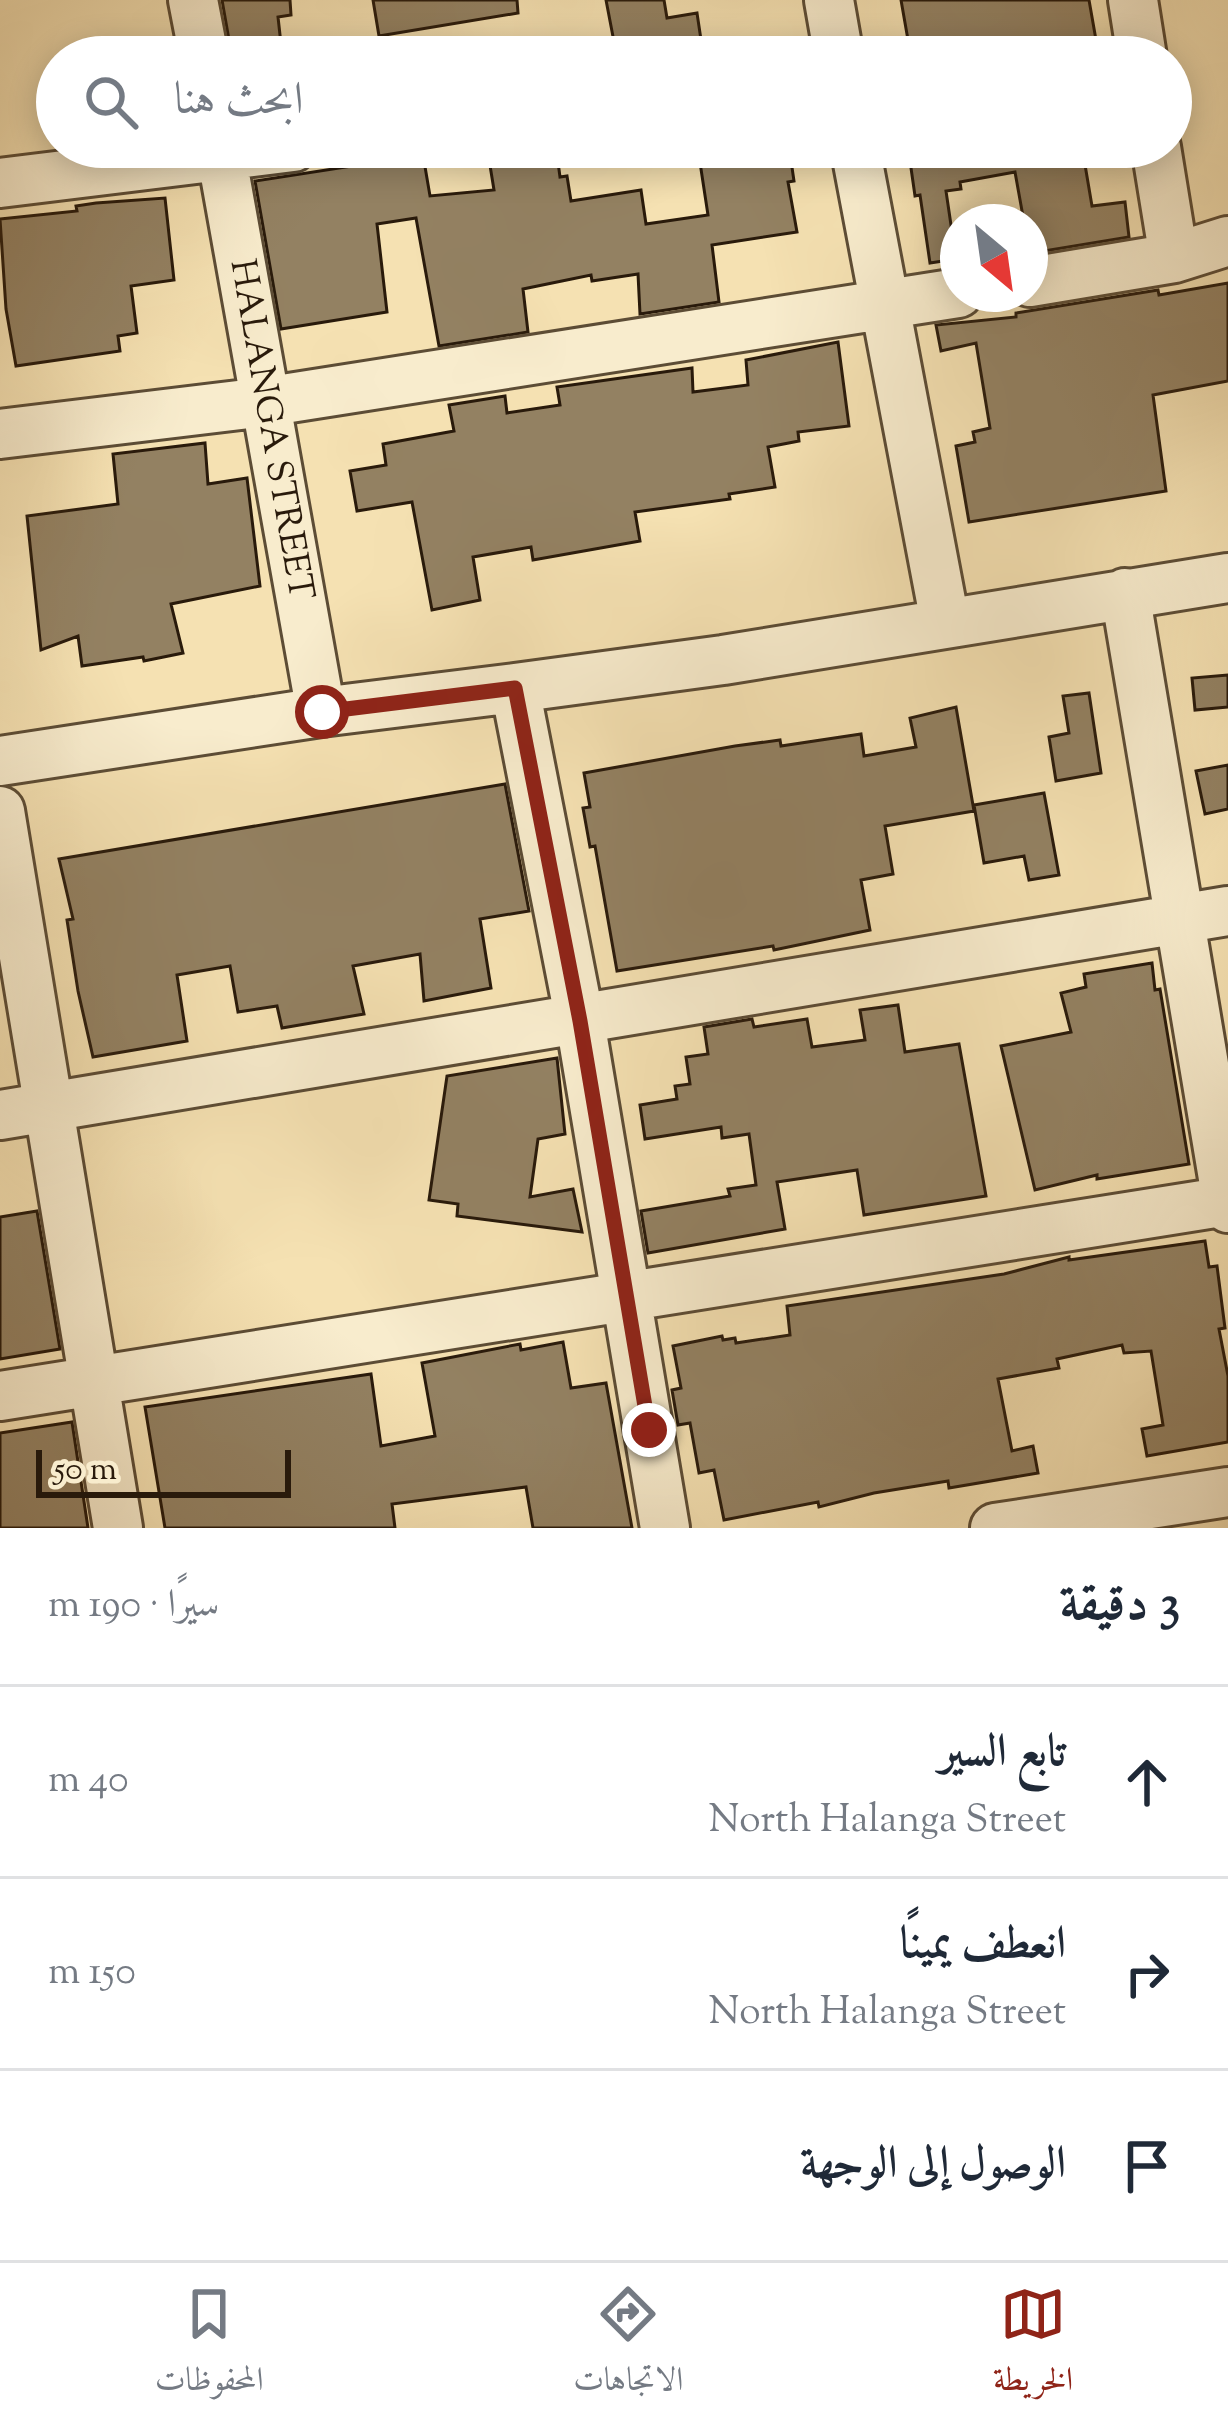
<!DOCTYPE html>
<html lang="ar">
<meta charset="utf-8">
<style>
body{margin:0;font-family:"Sorts Mill Goudy",Amiri,serif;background:#f2f2f3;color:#1f2937;direction:rtl}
.compass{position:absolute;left:940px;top:204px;width:108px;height:108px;border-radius:50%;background:#fff;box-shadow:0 6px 30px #0003;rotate:151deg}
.scale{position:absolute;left:36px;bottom:30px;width:255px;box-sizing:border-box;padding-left:12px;border:6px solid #291a0b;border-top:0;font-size:33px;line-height:42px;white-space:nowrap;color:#291a0b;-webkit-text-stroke:9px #f8eccd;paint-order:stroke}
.stop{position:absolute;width:36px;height:36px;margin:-27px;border:9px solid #8f2418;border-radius:50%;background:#fff}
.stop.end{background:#8f2418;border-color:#fff;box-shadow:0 3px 12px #0008}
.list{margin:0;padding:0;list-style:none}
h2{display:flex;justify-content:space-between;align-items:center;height:156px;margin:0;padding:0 48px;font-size:51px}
h2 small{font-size:39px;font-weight:400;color:#747a83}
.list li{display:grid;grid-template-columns:78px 1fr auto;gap:36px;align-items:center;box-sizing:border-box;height:192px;padding:0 48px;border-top:3px solid #e0e1e3}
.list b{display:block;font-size:45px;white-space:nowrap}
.list p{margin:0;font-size:39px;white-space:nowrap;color:#747a83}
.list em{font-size:39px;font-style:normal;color:#747a83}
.icon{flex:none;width:66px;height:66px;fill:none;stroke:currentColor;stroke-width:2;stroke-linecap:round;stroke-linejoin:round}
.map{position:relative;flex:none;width:1228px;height:1528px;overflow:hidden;direction:ltr}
.search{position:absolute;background:#fff;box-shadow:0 6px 30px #0003;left:36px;right:36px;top:36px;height:132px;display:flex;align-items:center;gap:30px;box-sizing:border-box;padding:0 42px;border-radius:66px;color:#747a83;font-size:45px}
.sheet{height:732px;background:#fff}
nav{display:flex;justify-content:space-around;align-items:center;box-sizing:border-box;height:168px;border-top:3px solid #e0e1e3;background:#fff;font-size:33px;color:#747a83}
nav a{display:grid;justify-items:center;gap:6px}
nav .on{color:#8f2418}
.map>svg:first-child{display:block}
.building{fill:#938162;stroke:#291a0b;stroke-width:3}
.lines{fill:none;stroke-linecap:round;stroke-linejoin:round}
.minor-casing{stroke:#5c4c35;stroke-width:54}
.minor{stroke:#f8eccd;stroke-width:48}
.route{stroke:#8f2418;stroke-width:15}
.labels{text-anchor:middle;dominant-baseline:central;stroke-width:9;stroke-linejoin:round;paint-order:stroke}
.street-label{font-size:36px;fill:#291a0b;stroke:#f8eccd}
</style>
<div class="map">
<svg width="1228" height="1528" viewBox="0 0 1228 1528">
<rect width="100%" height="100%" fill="#f5e1b2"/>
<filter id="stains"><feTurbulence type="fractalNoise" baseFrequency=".00167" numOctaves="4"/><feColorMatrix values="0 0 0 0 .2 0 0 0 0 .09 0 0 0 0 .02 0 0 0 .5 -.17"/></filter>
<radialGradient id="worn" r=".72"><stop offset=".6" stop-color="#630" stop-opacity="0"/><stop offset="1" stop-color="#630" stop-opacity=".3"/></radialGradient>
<path class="building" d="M 222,0 L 290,0 L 291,15 L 278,17 L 282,53 L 232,57 Z
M 373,0 L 517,0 L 518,13 L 379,36 Z
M 606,0 L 664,0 L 667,18 L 697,13 L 703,53 L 634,57 L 632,44 L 615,47 Z
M 901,0 L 1089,0 L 1099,57 L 911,57 Z
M 487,147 L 556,147 L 560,177 L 567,176 L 571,201 L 641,190 L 646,224 L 708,215 L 699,156 L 756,147 L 789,147 L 794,181 L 788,182 L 797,232 L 712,245 L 719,302 L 640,314 L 638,274 L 592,281 L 591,275 L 523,289 L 528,332 L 439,346 L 416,218 L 377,224 L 387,312 L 281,329 L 255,181 L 423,155 L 430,196 L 494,190 Z
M 966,147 L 1082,147 L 1092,206 L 1125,202 L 1129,237 L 1032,253 L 1030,222 L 1024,222 L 1015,172 L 960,182 L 961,189 L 946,191 L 956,259 L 930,263 L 920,195 L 915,196 L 910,161 L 967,153 Z
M 165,198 L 174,280 L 131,286 L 137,333 L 118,336 L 120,351 L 16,366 L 6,309 L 0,219 L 77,211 L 76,206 L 96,203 Z
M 1228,283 L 1228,381 L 1153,395 L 1166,491 L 969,522 L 956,446 L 975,442 L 973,432 L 990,428 L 976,343 L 941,351 L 936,325 L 1016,317 L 1016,313 L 1158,290 L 1159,295 Z
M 838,342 L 849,426 L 798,432 L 799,441 L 768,447 L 775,487 L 729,494 L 730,499 L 635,512 L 640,541 L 533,560 L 531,547 L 473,557 L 480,600 L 432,610 L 412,502 L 357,511 L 350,471 L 386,465 L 383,444 L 454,431 L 449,405 L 505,396 L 507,413 L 560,405 L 557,387 L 692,368 L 693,392 L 748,385 L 746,360 Z
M 205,443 L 208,484 L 247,478 L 260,586 L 171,604 L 183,653 L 144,661 L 143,657 L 82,666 L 78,636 L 41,650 L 27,516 L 118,504 L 113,454 Z
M 1228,675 L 1228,707 L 1195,710 L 1192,678 Z
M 1089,693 L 1101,773 L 1056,781 L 1049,737 L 1069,733 L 1063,696 Z
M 956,707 L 974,811 L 885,826 L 893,874 L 861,880 L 870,930 L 774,950 L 773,946 L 617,971 L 595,846 L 590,847 L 583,808 L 590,807 L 584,773 L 735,746 L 780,740 L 781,746 L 861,734 L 864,756 L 916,747 L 910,718 Z
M 1228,765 L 1228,809 L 1205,814 L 1196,771 Z
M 505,784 L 529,911 L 480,919 L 491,988 L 424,1001 L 420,954 L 353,966 L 364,1014 L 282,1028 L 277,1006 L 238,1012 L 230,966 L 177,975 L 187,1041 L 93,1057 L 78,991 L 67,920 L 73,919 L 59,859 Z
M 1044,793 L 1059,875 L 1029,880 L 1024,856 L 984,863 L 974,805 Z
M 1152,963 L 1155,990 L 1160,989 L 1189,1164 L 1097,1179 L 1097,1175 L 1035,1190 L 1001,1046 L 1071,1032 L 1061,993 L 1086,987 L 1084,974 Z
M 898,1005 L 905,1052 L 959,1044 L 986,1196 L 864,1215 L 857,1170 L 777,1182 L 785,1229 L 648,1253 L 641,1211 L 730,1196 L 728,1189 L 756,1185 L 749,1134 L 722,1138 L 721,1127 L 645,1139 L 640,1105 L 677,1099 L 675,1086 L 690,1084 L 686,1057 L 708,1054 L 704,1027 L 752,1019 L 754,1027 L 807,1019 L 812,1047 L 865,1040 L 860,1010 Z
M 557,1058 L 565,1134 L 538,1139 L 530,1197 L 573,1189 L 582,1232 L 457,1216 L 458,1204 L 429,1200 L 447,1076 Z
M 37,1211 L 60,1349 L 0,1359 L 0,1217 Z
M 1205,1241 L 1209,1267 L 1217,1266 L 1225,1328 L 1219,1329 L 1228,1376 L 1228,1442 L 1147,1456 L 1142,1429 L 1163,1425 L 1151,1351 L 1124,1353 L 1122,1345 L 1057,1359 L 1059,1368 L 998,1379 L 1012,1451 L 1033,1446 L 1038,1473 L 949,1488 L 948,1481 L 874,1493 L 819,1507 L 818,1502 L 724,1520 L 714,1470 L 699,1473 L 690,1423 L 678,1425 L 672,1390 L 681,1388 L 673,1346 L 722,1336 L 723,1340 L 735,1338 L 736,1343 L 790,1335 L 787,1306 L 1004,1274 L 1069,1257 L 1069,1260 Z
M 563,1342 L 571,1388 L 606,1383 L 632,1528 L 533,1528 L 526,1487 L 392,1504 L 395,1528 L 165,1528 L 145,1407 L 371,1374 L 381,1446 L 435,1436 L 422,1363 L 520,1344 L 521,1350 Z
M 72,1422 L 88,1528 L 0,1528 L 0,1433 Z"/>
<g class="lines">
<g class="minor-casing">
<path id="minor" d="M 193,0 L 204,57
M 829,0 L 839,57
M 1133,0 L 1142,57
M 220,147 L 321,712
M 855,147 L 945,622
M 1156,147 L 1174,258
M 0,183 L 293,147
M 1030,282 L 1174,258 L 1228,241
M 0,434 L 264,402 L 958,293
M 1125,593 L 1228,1208
M 515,688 L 723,660 L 1228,578
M 0,761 L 321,712 L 515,688 L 580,1021 L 665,1528
M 0,811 L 118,1528
M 0,1115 L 1228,911
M 0,1396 L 1228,1201
M 995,1528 L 1228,1492"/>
</g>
<use href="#minor" class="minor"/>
</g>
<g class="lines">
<path class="route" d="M 322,712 L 515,688 L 580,1021 L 649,1430"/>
</g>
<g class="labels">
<g class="street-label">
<text transform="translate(270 430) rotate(80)">HALANGA STREET</text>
</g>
</g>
<rect width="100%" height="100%" filter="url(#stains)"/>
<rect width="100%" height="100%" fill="url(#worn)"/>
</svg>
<svg class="compass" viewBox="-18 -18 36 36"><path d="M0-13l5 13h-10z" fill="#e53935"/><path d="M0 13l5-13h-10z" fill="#747a83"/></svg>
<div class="scale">50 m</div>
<div class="stop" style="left:322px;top:712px"></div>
<div class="stop end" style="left:649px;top:1430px"></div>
<div class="search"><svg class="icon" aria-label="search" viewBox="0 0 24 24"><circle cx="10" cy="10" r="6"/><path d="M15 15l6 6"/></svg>ابحث هنا</div>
</div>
<section class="sheet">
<h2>3 دقيقة<small>سيرًا · 190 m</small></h2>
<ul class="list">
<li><svg class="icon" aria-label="ahead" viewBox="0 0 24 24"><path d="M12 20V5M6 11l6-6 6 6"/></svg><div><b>تابع السير</b><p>North Halanga Street</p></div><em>40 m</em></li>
<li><svg class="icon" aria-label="right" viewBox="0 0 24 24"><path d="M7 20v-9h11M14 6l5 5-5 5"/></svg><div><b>انعطف يمينًا</b><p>North Halanga Street</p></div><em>150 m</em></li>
<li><svg class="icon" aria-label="arrive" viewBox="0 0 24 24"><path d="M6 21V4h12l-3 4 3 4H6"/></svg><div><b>الوصول إلى الوجهة</b></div></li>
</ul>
</section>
<nav>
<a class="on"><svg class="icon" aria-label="map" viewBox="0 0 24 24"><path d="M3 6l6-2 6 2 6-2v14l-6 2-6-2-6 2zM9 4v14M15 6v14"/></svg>الخريطة</a>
<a><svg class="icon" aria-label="directions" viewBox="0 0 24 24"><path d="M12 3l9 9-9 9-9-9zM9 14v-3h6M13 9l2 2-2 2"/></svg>الاتجاهات</a>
<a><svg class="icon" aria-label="saved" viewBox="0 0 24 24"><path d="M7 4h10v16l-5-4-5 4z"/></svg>المحفوظات</a>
</nav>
